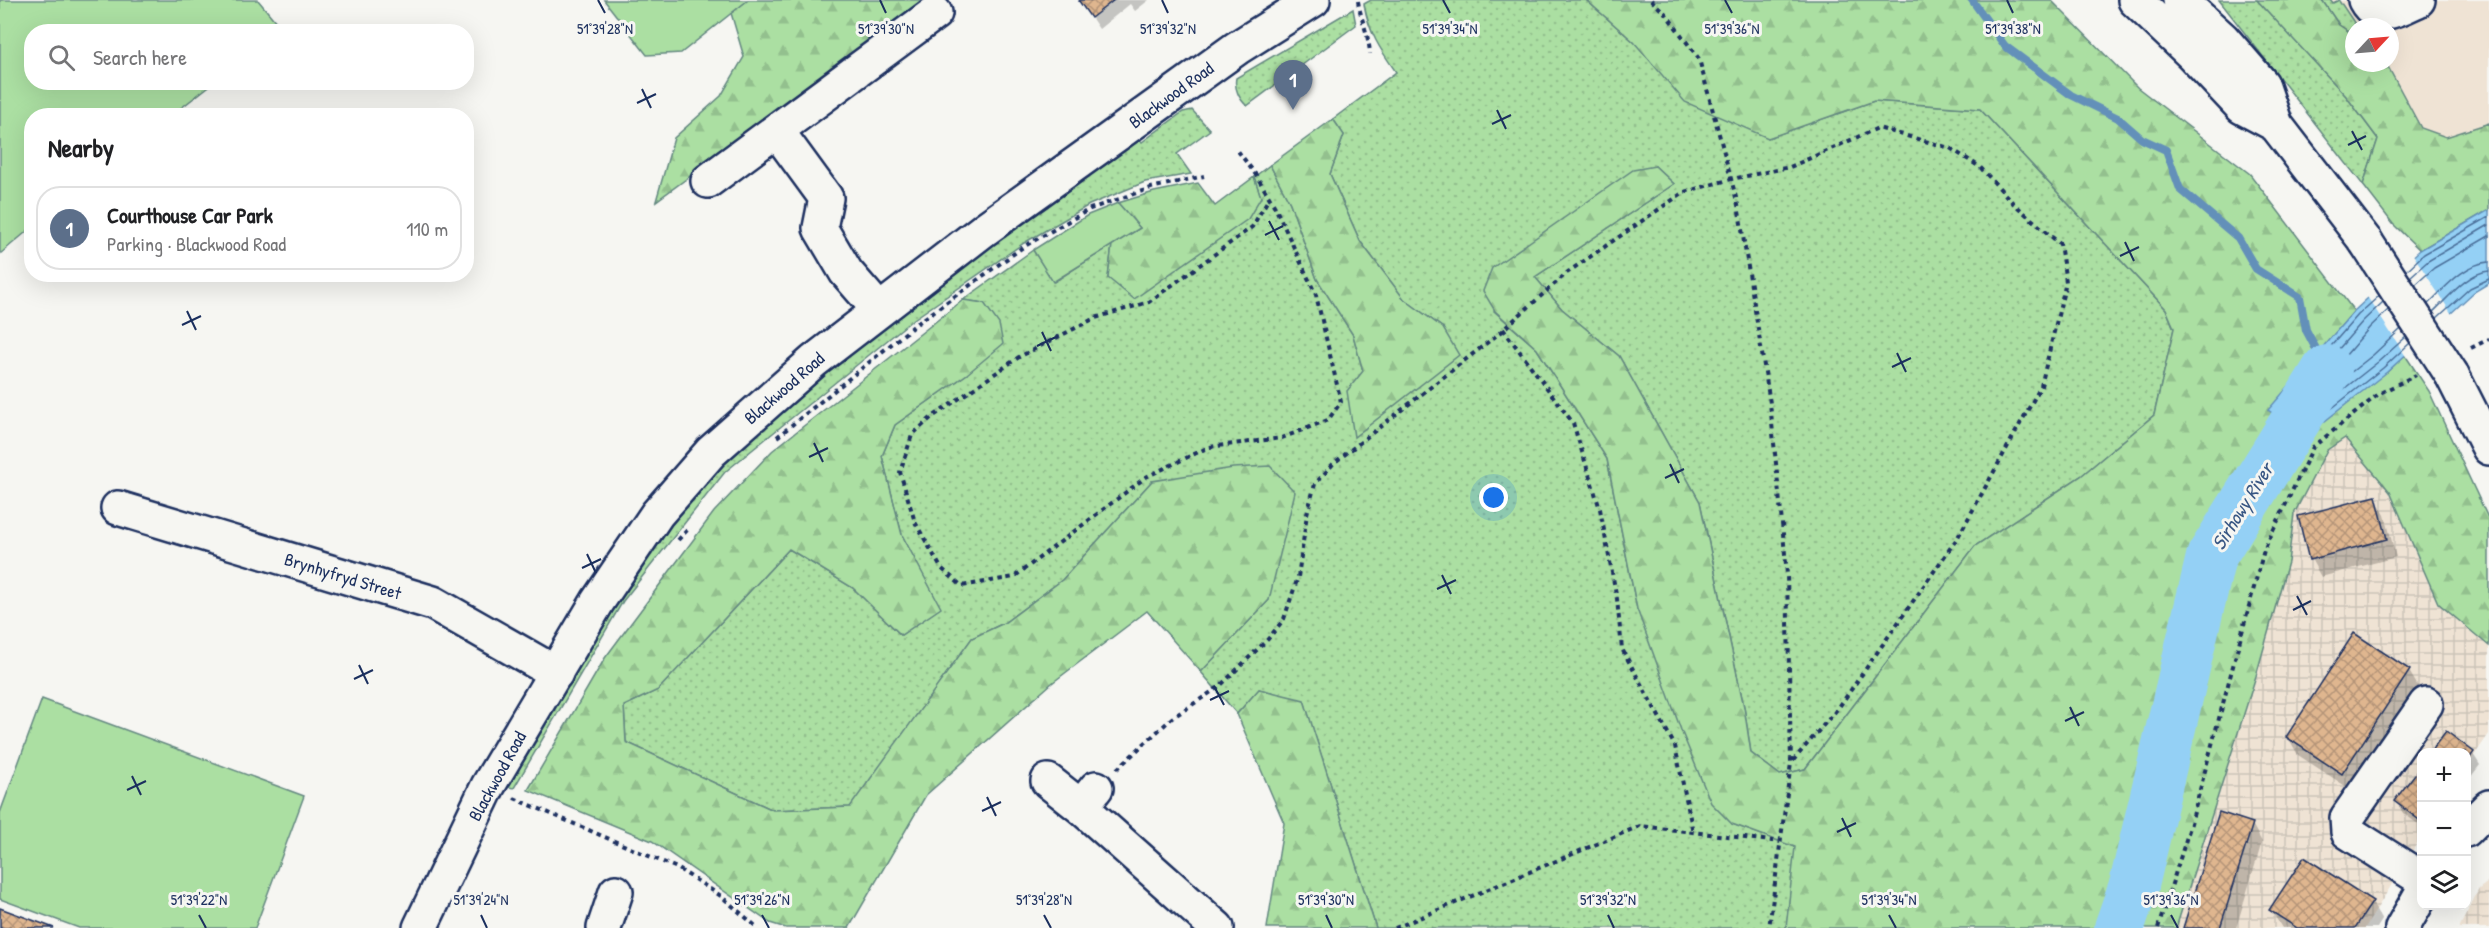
<!DOCTYPE html>
<meta charset="utf-8">
<style>
body{margin:0;font-family:"Patrick Hand",sans-serif;background:#f6f6f6;color:#202124}
.controls{position:absolute;right:18px;bottom:18px;display:grid;overflow:hidden;border-radius:12px;box-shadow:0 6px 24px #0002}
.controls button{width:54px;height:54px;display:grid;place-items:center;padding:0;border:0;border-bottom:2px solid #e0e0e0;background:#fff;color:#202124;font:30px sans-serif}
.compass{position:absolute;left:2345px;top:18px;width:54px;height:54px;border-radius:50%;background:#fff;box-shadow:0 6px 24px #0002;rotate:64deg}
.you{position:absolute;left:1494px;top:498px;width:21px;height:21px;margin:-15px;border:4px solid #fff;border-radius:50%;background:#1a73e8;box-shadow:0 0 0 9px #1a73e833}
.badge{display:grid;place-items:center;width:39px;height:39px;border-radius:50%;background:#1f6fb2;color:#fff;font-size:20px;font-weight:700}
.pin{position:absolute;translate:-50% -50px;filter:drop-shadow(0 2px 3px #0008)}
.pin::after{content:'';position:absolute;top:32px;width:21px;height:18px;background:inherit;clip-path:polygon(0 0,100% 0,50% 100%)}
.list{margin:0;padding:0;list-style:none}
h2{display:flex;justify-content:space-between;align-items:center;height:78px;margin:0;padding:0 24px;font-size:26px}
h2 small{font-size:20px;font-weight:400;color:#757577}
.list li{display:grid;grid-template-columns:39px 1fr auto;gap:18px;align-items:center;box-sizing:border-box;height:84px;margin:0 12px 12px;padding:0 12px;border:2px solid #e0e0e0;border-radius:24px}
.list b{display:block;font-size:22px;white-space:nowrap}
.list p{margin:0;font-size:20px;white-space:nowrap;color:#757577}
.list em{font-size:20px;font-style:normal;color:#757577}
.icon{flex:none;width:33px;height:33px;fill:none;stroke:currentColor;stroke-width:2;stroke-linecap:round;stroke-linejoin:round}
.map{position:relative;flex:none;width:2489px;height:928px;overflow:hidden}
.search{position:absolute;background:#fff;box-shadow:0 6px 24px #0002;left:24px;top:24px;width:450px;height:66px;display:flex;align-items:center;gap:15px;box-sizing:border-box;padding:0 21px;border-radius:24px;color:#757577;font-size:22px}
.panel{position:absolute;background:#fff;box-shadow:0 6px 24px #0002;left:24px;top:108px;width:450px;height:174px;border-radius:24px}
.map>svg:first-child{display:block}
.built{fill:#efe3d4}
.industrial{fill:url(#industrial-grid)}
.grass{fill:url(#grass-dots);stroke:#638780;stroke-width:1.5}
.forest{fill:url(#forest-firs);stroke:#638780;stroke-width:1.5}
.park{fill:#abdfa2;stroke:#638780;stroke-width:1.5}
.water{fill:#94d0f5;stroke:#6490b9;stroke-width:1.5}
.pier{fill:#f6f6f2}
.shadow{fill:#0003}
.lines{fill:none;stroke-linecap:round;stroke-linejoin:round}
.shore{stroke:#4b6f9a;stroke-width:1.5}
.stream{stroke:#6490b9;stroke-width:8}
.river{stroke:#94d0f5;stroke-width:50}
.building{fill:url(#building-cross-hatch);stroke:#1b2f5e;stroke-width:1.5}
.minor-casing{stroke:#1b2f5e;stroke-width:38}
.major-casing{stroke:#1b2f5e;stroke-width:38}
.path{stroke:#1b2f5e;stroke-width:4;stroke-dasharray:4.5 4.5;stroke-linecap:butt}
.minor{stroke:#f6f6f2;stroke-width:33}
.major{stroke:#f6f6f2;stroke-width:33}
.major-bridge-casing{stroke:#1b2f5e;stroke-width:38;stroke-linecap:butt}
.major-bridge{stroke:#f6f6f2;stroke-width:33}
.ticks{fill:none;stroke:#1b2f5e;stroke-width:2}
.labels{text-anchor:middle;dominant-baseline:central;stroke-width:6;stroke-linejoin:round;paint-order:stroke}
.street-label{font-size:18px;fill:#1b2f5e;stroke:#f6f6f2}
.water-label{font-size:20px;font-style:italic;fill:#395784;stroke:#f6f6f2}
.ticks-label{font-size:15px;text-anchor:middle;fill:#1b2f5e;stroke:#f6f6f2;stroke-width:6;stroke-linejoin:round;paint-order:stroke}
</style>
<div class="map">
<svg width="2489" height="928" viewBox="0 0 2489 928">
<defs>
<pattern id="industrial-grid" width="8" height="8" patternUnits="userSpaceOnUse" patternTransform="scale(1.5)"><rect width="8" height="8" fill="#efe3d4"/><path d="M0 4h8M4 0v8" fill="none" stroke="#ccc3b8"/></pattern>
<pattern id="grass-dots" width="8" height="8" patternUnits="userSpaceOnUse" patternTransform="scale(1.5)"><rect width="8" height="8" fill="#abdfa2"/><path d="M2 2h.1M6 6h.1" fill="none" stroke="#93c08e" stroke-width="1.8" stroke-linecap="round"/></pattern>
<pattern id="forest-firs" width="22" height="20" patternUnits="userSpaceOnUse" patternTransform="scale(1.5)"><rect width="22" height="20" fill="#abdfa2"/><path d="M5 1l3.5 6h-7zM16 11l3.5 6h-7z" fill="#93c08e"/></pattern>
<pattern id="building-cross-hatch" width="8" height="8" patternUnits="userSpaceOnUse" patternTransform="scale(1.5)"><rect width="8" height="8" fill="#dfb68f"/><path d="M0 0l8 8M0 8l8-8" fill="none" stroke="#b49478"/></pattern>
</defs>
<rect width="100%" height="100%" fill="#f6f6f2"/>
<filter id="ink" filterUnits="userSpaceOnUse"><feTurbulence type="fractalNoise" baseFrequency=".0167" numOctaves="2"/><feDisplacementMap in="SourceGraphic" scale="12" xChannelSelector="R" yChannelSelector="G"/><feConvolveMatrix kernelMatrix="1 2 1 2 8 2 1 2 1" color-interpolation-filters="sRGB"/></filter>
<g filter="url(#ink)">
<path class="built" d="M 2322,0 L 2489,0 L 2489,123 L 2446,137 L 2421,128 L 2386,63 L 2390,63 L 2390,27 L 2354,27 L 2354,35 Z"/>
<path class="industrial" d="M 2345,438 L 2390,492 L 2438,603 L 2489,646 L 2489,734 L 2467,766 L 2466,752 L 2422,752 L 2421,837 L 2365,928 L 2176,928 L 2256,676 L 2288,562 L 2294,514 L 2327,450 Z
M 2489,881 L 2489,928 L 2459,928 L 2479,889 Z"/>
<path class="grass" d="M 1371,0 L 1586,0 L 1634,42 L 1768,138 L 1874,101 L 1980,109 L 2166,309 L 2174,329 L 2154,415 L 2081,476 L 1975,546 L 1805,769 L 1780,775 L 1751,753 L 1744,707 L 1700,502 L 1619,356 L 1562,309 L 1535,277 L 1674,184 L 1655,166 L 1494,311 L 1537,349 L 1607,459 L 1637,609 L 1732,824 L 1796,847 L 1786,928 L 1376,928 L 1304,701 L 1259,689 L 1237,714 L 1201,672 L 1269,600 L 1152,481 L 1062,580 L 1004,623 L 972,638 L 851,807 L 773,810 L 626,742 L 624,706 L 658,690 L 789,549 L 853,588 L 901,635 L 940,608 L 902,535 L 882,456 L 895,425 L 967,374 L 984,303 L 963,300 L 1033,250 L 1054,282 L 1112,245 L 1108,278 L 1261,198 L 1254,177 L 1270,165 L 1290,203 L 1317,279 L 1353,335 L 1363,371 L 1443,328 L 1404,299 L 1360,241 L 1330,174 L 1344,135 L 1333,119 L 1396,72 C 1380,49 1369,33 1364,4 Z
M 2219,0 L 2257,0 L 2346,96 L 2378,139 L 2363,185 Z
M 2322,0 L 2331,0 L 2333,3 L 2339,0 L 2357,27 L 2354,27 L 2354,35 L 2339,25 Z
M 1353,9 L 1356,25 L 1247,106 C 1239,99 1234,88 1236,78 Z
M 1192,110 L 1210,130 L 1177,154 L 1191,174 L 1145,182 L 1089,205 L 1024,243 L 911,321 L 725,472 L 623,601 L 514,788 L 508,787 L 604,618 L 657,540 L 723,461 L 826,373 L 933,286 L 1135,135 L 1142,142 L 1183,112 Z"/>
<path class="forest" d="M 748,0 L 940,0 L 853,57 L 656,201 L 674,138 L 721,96 L 744,57 L 731,13 Z
M 1586,0 L 2051,0 L 2138,88 L 2250,174 L 2354,311 L 2269,410 L 2387,372 L 2405,355 L 2429,391 L 2489,520 L 2489,646 L 2438,603 L 2390,492 L 2345,438 L 2327,450 L 2294,514 L 2288,562 L 2256,676 L 2176,928 L 1786,928 L 1795,847 L 1732,824 L 1711,803 L 1681,730 L 1637,609 L 1607,459 L 1537,349 L 1495,311 L 1483,291 L 1492,268 L 1633,170 L 1655,166 L 1674,184 L 1535,277 L 1562,309 L 1619,356 L 1700,502 L 1744,707 L 1751,753 L 1780,775 L 1805,769 L 1975,546 L 2081,476 L 2154,415 L 2174,328 L 2166,309 L 1980,109 L 1874,101 L 1768,138 L 1685,102 L 1634,42 Z
M 2257,0 L 2322,0 L 2339,25 L 2354,35 L 2354,63 L 2386,63 L 2421,128 L 2446,137 L 2489,123 L 2489,210 L 2420,250 L 2393,224 L 2363,185 L 2378,139 L 2346,96 Z
M 1333,119 L 1344,135 L 1330,174 L 1360,241 L 1404,299 L 1443,328 L 1459,355 L 1354,437 L 1347,391 L 1363,371 L 1353,335 L 1317,279 L 1290,203 L 1270,165 Z
M 1254,177 L 1261,197 L 1248,219 L 1134,299 L 1108,278 L 1112,245 L 1140,228 L 1118,203 L 1154,192 L 1198,183 L 1215,206 Z
M 963,300 L 984,303 L 999,324 L 1003,344 L 967,374 L 895,425 L 882,456 L 902,535 L 941,608 L 901,635 L 853,588 L 789,549 L 658,690 L 624,706 L 626,742 L 773,810 L 850,807 L 972,638 L 1004,623 L 1062,580 L 1152,481 L 1233,468 L 1270,466 L 1295,492 L 1269,600 L 1201,672 L 1147,611 L 1052,683 L 926,795 L 849,928 L 786,928 L 770,923 L 652,841 L 528,790 L 605,658 L 714,512 L 772,451 Z
M 1259,689 L 1304,700 L 1376,928 L 1267,928 L 1284,823 L 1237,714 Z"/>
<path class="park" d="M 0,0 L 258,0 L 281,28 L 276,32 L 32,32 L 32,82 L 213,83 L 172,115 L 32,116 L 31,228 L 0,254 Z
M 604,0 L 748,0 L 681,53 L 647,55 Z
M 1118,203 L 1140,228 L 1053,282 L 1033,250 L 1088,215 Z
M 42,699 L 304,796 L 255,928 L 79,928 L 0,899 L 0,813 Z"/>
<path class="water" d="M 2489,210 L 2489,283 L 2474,292 L 2387,372 L 2306,436 L 2268,410 L 2354,311 L 2420,250 Z"/>
<path class="pier" d="M 2412,253 L 2453,316 L 2407,358 L 2366,295 Z"/>
<path class="shadow" d="M 1083,0 L 1149,0 L 1135,11 L 1130,4 L 1099,29 L 1081,2 Z
M 2375,497 L 2385,515 L 2396,557 L 2321,577 L 2311,559 Z
M 2409,671 L 2419,688 L 2353,791 L 2298,755 L 2288,737 Z
M 2447,733 L 2473,754 L 2480,765 L 2466,783 L 2466,752 L 2432,752 Z
M 2422,767 L 2422,827 L 2403,813 L 2396,801 Z
M 2252,824 L 2262,842 L 2236,928 L 2184,928 Z
M 2372,903 L 2382,920 L 2377,928 L 2282,928 L 2271,910 Z"/>
<g class="lines">
<path class="shore" d="M 2406,271 L 2424,254 L 2489,217
M 2410,277 L 2428,261 L 2489,225
M 2415,285 L 2434,268 L 2489,236
M 2379,296 L 2358,315 L 2279,406 L 2279,410 L 2307,428 L 2383,368 L 2410,343
M 2383,302 L 2363,321 L 2290,405 L 2290,408 L 2307,418 L 2378,362 L 2406,337
M 2428,304 C 2444,289 2465,263 2489,262
M 2388,310 L 2370,327 L 2308,399 L 2307,403 L 2312,403 L 2373,355 L 2401,329
M 2433,312 C 2448,298 2467,273 2489,271
M 2437,318 L 2470,288 L 2489,279"/>
<path class="stream" d="M 1972,0 L 2005,46 L 2071,95 L 2118,118 L 2142,139 L 2166,150 L 2180,189 L 2238,238 L 2256,269 L 2300,297 L 2306,330 L 2323,362"/>
<path class="river" d="M 2119,928 L 2134,885 L 2211,557 L 2327,370"/>
</g>
<path class="building" d="M 1080,0 L 1114,0 L 1091,18 L 1079,1 Z
M 2376,496 L 2387,539 L 2309,560 L 2298,516 Z
M 2354,633 L 2410,670 L 2342,774 L 2286,737 Z
M 2446,731 L 2474,752 L 2466,763 L 2466,752 L 2430,752 Z
M 2422,765 L 2422,822 L 2394,801 Z
M 2219,812 L 2253,823 L 2220,928 L 2183,928 Z
M 2304,857 L 2373,901 L 2355,928 L 2297,928 L 2269,910 Z
M 0,908 L 54,928 L 0,928 Z"/>
<g class="lines">
<g class="minor-casing">
<path id="minor" d="M 2365,0 C 2377,23 2401,8 2418,0
M 777,131 L 826,198 L 820,228 L 846,272 L 879,310
M 708,181 L 935,13
M 118,508 L 433,603 L 556,673
M 1048,781 L 1081,807 L 1096,788
M 1081,807 L 1217,928
M 2466,830 L 2489,807
M 2422,879 L 2348,832 L 2347,818 L 2426,704
M 604,928 L 616,892
M 2402,928 L 2422,893"/>
</g>
<g class="major-casing">
<path id="major" d="M 2135,0 L 2192,54 L 2242,107 L 2276,125
M 2180,0 L 2223,39 L 2262,84 L 2276,125 L 2366,242
M 2452,375 L 2489,448
M 420,928 L 488,786 L 598,601 L 657,514 L 711,452 L 814,361 L 985,229 L 1237,48 L 1313,0"/>
</g>
<path class="path" d="M 1651,0 L 1666,14 L 1699,59 L 1738,205 L 1770,403 L 1787,574 L 1791,763 L 1769,928
M 1358,1 C 1361,20 1369,35 1370,54
M 1238,151 L 1256,175 L 1275,207 L 1316,295 L 1341,402 L 1328,420 L 1282,438 L 1209,447 L 1146,477 L 1014,577 L 962,586 L 941,568 L 915,522 L 900,472 L 912,435 L 931,418 L 1019,357 L 1095,318 L 1149,302 L 1252,227 L 1269,198
M 1503,329 L 1573,423 L 1600,509 L 1617,599 L 1622,649 L 1675,746 L 1693,832
M 2471,348 L 2489,339
M 777,437 L 915,325 L 1023,247 L 1090,209 L 1151,188 L 1204,176
M 678,540 L 689,528
M 1117,769 L 1172,718 L 1219,687 L 1268,639 L 1284,619 L 1298,577 L 1307,514 L 1315,484 L 1334,463 L 1497,335 L 1568,272 L 1684,192 L 1732,179 L 1790,167 L 1878,128 L 1950,148 L 1980,167 L 2013,203 L 2060,244 L 2066,282 L 2041,386 L 1958,537 L 1839,707 L 1791,763
M 514,798 L 677,868 L 721,896 L 758,928
M 1395,928 L 1640,826 L 1780,842
M 2158,928 L 2190,827 L 2264,550 L 2313,447 L 2380,393 L 2416,375"/>
<use href="#minor" class="minor"/>
<use href="#major" class="major"/>
<g class="major-bridge-casing">
<path id="major-bridge" d="M 2366,242 L 2452,375"/>
</g>
<use href="#major-bridge" class="major-bridge"/>
</g>
</g>
<path class="ticks" d="M 598,0 L 605,13M 880,0 L 886,13M 1162,0 L 1168,13M 1443,0 L 1450,13M 1725,0 L 1732,13M 2007,0 L 2013,13M 642,89 L 651,108M 637,103 L 656,94M 1497,110 L 1506,129M 1492,124 L 1511,115M 2352,131 L 2362,150M 2348,145 L 2366,136M 1269,221 L 1279,240M 1265,235 L 1283,226M 2125,242 L 2134,261M 2120,256 L 2139,247M 187,311 L 196,330M 182,325 L 201,316M 1042,332 L 1051,351M 1037,346 L 1056,337M 1897,353 L 1906,372M 1892,367 L 1911,358M 814,443 L 823,462M 809,457 L 828,448M 1670,464 L 1679,483M 1665,478 L 1684,469M 587,554 L 596,573M 582,568 L 601,559M 1442,575 L 1451,594M 1437,589 L 1456,580M 2297,596 L 2307,615M 2293,610 L 2311,601M 359,665 L 368,684M 354,679 L 373,670M 1214,686 L 1224,705M 1210,700 L 1229,691M 2070,707 L 2079,726M 2065,721 L 2084,712M 132,776 L 141,795M 127,790 L 146,781M 987,797 L 996,816M 982,811 L 1001,802M 1842,818 L 1851,837M 1837,832 L 1856,823M 199,915 L 206,928M 481,915 L 487,928M 762,915 L 769,928M 1044,915 L 1051,928M 1326,915 L 1332,928M 1608,915 L 1614,928M 1889,915 L 1896,928M 2171,915 L 2178,928"/>
<g class="labels">
<g class="street-label">
<text transform="translate(1171 95) rotate(-36)">Blackwood Road</text>
<text transform="translate(784 388) rotate(-41)">Blackwood Road</text>
<text transform="translate(343 576) rotate(17)">Brynhyfryd Street</text>
<text transform="translate(497 776) rotate(-61)">Blackwood Road</text>
</g>
<g class="water-label">
<text transform="translate(2242 506) rotate(-58)">Sirhowy River</text>
</g>
</g>
<g class="ticks-label">
<text x="2013" y="34">51°39'38"N</text>
<text x="605" y="34">51°39'28"N</text>
<text x="886" y="34">51°39'30"N</text>
<text x="1168" y="34">51°39'32"N</text>
<text x="1450" y="34">51°39'34"N</text>
<text x="1732" y="34">51°39'36"N</text>
<text x="199" y="905">51°39'22"N</text>
<text x="481" y="905">51°39'24"N</text>
<text x="762" y="905">51°39'26"N</text>
<text x="1044" y="905">51°39'28"N</text>
<text x="1326" y="905">51°39'30"N</text>
<text x="1608" y="905">51°39'32"N</text>
<text x="1889" y="905">51°39'34"N</text>
<text x="2171" y="905">51°39'36"N</text>
</g>
</svg>
<div class="controls">
<button>+</button>
<button>−</button>
<button><svg class="icon" aria-label="layers" viewBox="0 0 24 24"><path d="M12 4l9 5-9 5-9-5zM3 14l9 5 9-5"/></svg></button>
</div>
<svg class="compass" viewBox="-18 -18 36 36"><path d="M0-13l5 13h-10z" fill="#e53935"/><path d="M0 13l5-13h-10z" fill="#757577"/></svg>
<div class="you"></div>
<div class="pin badge" style="left:1293px;top:110px;background:#5c6f8a">1</div>
<div class="search"><svg class="icon" aria-label="search" viewBox="0 0 24 24"><circle cx="10" cy="10" r="6"/><path d="M15 15l6 6"/></svg>Search here</div>
<section class="panel">
<h2>Nearby<small></small></h2>
<ul class="list">
<li><span class="badge" style="background:#5c6f8a">1</span><div><b>Courthouse Car Park</b><p>Parking · Blackwood Road</p></div><em>110 m</em></li>
</ul>
</section>
</div>
